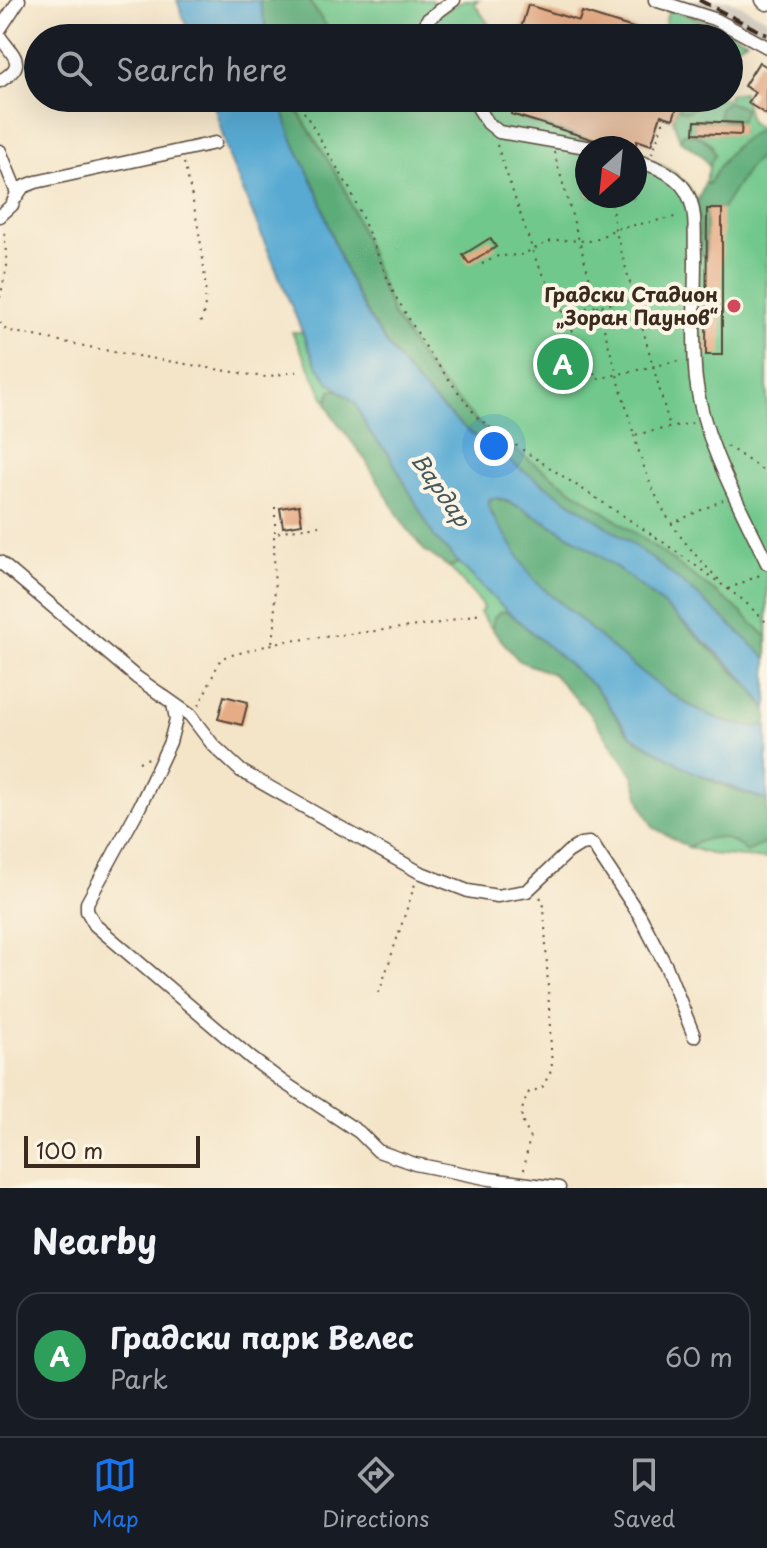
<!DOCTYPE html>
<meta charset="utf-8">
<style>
body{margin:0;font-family:"Playpen Sans",sans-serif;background:#20242c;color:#f1f3f6}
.compass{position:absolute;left:575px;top:136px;width:72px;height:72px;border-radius:50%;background:#171b24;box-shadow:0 8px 32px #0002;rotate:207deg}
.scale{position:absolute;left:24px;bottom:20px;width:176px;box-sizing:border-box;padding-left:8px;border:4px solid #3b2a1e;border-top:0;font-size:22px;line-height:28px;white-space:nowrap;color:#3b2a1e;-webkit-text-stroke:6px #fcf5e5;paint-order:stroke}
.you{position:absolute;left:494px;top:446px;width:28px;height:28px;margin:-20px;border:6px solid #fff;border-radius:50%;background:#1a73e8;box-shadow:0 0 0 12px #1a73e833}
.badge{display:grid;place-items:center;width:52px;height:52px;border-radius:50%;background:#1a73e8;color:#fff;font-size:26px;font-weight:700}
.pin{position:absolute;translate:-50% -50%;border:4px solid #fff;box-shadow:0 2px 8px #0006}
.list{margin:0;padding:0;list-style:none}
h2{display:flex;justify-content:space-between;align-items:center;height:104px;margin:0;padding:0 32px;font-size:34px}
h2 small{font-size:26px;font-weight:400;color:#9ea1a6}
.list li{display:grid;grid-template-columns:52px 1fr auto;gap:24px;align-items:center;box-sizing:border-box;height:128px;margin:0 16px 16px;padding:0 16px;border:2px solid #363941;border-radius:24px}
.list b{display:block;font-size:30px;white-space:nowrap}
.list p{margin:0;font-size:26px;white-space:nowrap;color:#9ea1a6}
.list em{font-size:26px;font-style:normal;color:#9ea1a6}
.icon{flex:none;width:44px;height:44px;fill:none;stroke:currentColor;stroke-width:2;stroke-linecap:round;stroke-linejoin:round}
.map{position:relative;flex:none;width:767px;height:1188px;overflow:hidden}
.search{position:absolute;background:#171b24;box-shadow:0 8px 32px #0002;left:24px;right:24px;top:24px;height:88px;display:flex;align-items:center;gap:20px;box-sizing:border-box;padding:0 28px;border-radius:44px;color:#9ea1a6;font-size:30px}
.sheet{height:248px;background:#171b24}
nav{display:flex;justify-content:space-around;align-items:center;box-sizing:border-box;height:112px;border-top:2px solid #363941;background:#171b24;font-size:22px;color:#9ea1a6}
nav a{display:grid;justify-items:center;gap:4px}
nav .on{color:#1a73e8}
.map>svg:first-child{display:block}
.industrial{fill:#c9c3b8}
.green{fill:#71c88c;stroke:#567955;stroke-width:2;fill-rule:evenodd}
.forest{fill:#5cac78;stroke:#4c6b4b;stroke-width:2}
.water{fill:#58aad3;stroke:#4a6a78;stroke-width:2}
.building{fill:#e6ac85}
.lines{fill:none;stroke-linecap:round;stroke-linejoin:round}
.minor-casing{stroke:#574638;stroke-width:15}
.major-casing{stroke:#574638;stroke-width:19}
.path{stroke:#574638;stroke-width:2;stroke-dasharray:2 6;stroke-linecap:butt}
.minor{stroke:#fff;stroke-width:12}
.major{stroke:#fff;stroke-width:16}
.rail{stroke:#3b2a1e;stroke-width:4;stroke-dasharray:12 6;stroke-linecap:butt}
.poi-dot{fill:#d1495b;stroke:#fcf5e5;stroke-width:3}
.labels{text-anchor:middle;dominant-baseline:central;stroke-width:8;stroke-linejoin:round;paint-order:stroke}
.poi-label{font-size:20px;font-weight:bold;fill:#3b2a1e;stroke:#fcf5e5;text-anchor:end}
.water-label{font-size:22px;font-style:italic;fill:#45575d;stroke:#fcf5e5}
</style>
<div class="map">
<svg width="767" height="1188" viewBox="0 0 767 1188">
<rect width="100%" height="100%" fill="#fcf5e5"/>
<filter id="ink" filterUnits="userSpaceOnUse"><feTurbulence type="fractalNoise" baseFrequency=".0125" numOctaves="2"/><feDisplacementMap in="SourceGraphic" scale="16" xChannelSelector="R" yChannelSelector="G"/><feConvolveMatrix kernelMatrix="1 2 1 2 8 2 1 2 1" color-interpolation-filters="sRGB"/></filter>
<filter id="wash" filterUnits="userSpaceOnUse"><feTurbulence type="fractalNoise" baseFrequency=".006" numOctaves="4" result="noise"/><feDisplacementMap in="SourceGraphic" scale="32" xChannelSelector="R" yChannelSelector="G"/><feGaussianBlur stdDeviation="1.8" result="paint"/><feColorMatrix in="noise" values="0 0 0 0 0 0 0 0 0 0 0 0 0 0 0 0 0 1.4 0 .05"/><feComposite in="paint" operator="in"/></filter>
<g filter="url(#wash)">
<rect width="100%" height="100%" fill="#f4e5c9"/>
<path class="industrial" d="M 682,0 L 728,0 L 740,5 L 767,19 L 767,40 Z"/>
<path class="green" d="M 308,0 L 432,0 L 433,4 L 447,0 L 426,23 L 464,0 L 479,0 L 474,3 L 498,38 L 335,38 Z
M 669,8 L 711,23 L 746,40 L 729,50 L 729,38 L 674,38 L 665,24 Z
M 743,92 L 750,122 L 760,128 L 767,125 L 767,637 L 735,607 L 645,540 L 484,429 L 429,371 L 393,315 L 343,185 L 292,101 L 297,98 L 497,98 L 506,114 L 615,148 L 587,148 L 587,196 L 635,196 L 635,154 C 660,163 689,176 697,203 L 709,184 L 705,183 C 713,152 726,140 683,133 L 680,140 L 673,119 L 678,105 L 679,109 L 686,112 L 714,98 L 729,98 L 729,94 ZM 695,121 L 741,123 L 741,134 L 694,133 Z
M 292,332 L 302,332 C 310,354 320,374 338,390 L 331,391 L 327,403 Z
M 459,563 L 508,612 C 496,613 494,618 492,629 L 480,613 L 483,608 L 480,602 L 449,567 Z
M 710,836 L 767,842 L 767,859 L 710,854 L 688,847 Z"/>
<path class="forest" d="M 259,0 L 308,0 L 335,38 L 269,38 Z
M 280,98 L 297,98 L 292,102 L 343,185 L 393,315 L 429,371 L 484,429 L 645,540 L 735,607 L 767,637 L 767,659 C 724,617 677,576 628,541 C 549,484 460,441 400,362 C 374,328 350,286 335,245 C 328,228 325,210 318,193 C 302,158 288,137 280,98 Z
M 680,98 L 714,98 L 686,112 L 679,109 Z
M 727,102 L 745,108 L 741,120 L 725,120 L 719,116 L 720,107 Z
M 767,128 L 767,151 L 750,166 L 722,209 L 707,209 L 706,256 L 700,254 L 697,203 L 705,183 L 709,184 C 722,160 739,134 767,128 Z
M 683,133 C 699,136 710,138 715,155 L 709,166 L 701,155 L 680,140 Z
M 338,390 L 355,403 L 370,433 L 389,454 L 435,538 L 459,563 L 449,567 L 424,550 L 403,523 L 366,461 L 332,415 L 327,403 L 331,391 Z
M 493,497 L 515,505 L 575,539 L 618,567 L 658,599 L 750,687 L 767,710 L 767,725 C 706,737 617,653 575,615 C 561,602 545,593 533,578 C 516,556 500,530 488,505 Z
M 500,612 L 508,612 L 596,688 L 625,729 L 637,740 L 714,782 L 767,801 L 767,842 L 747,852 C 725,833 713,834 688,847 L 653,827 L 642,806 L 633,775 L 592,716 L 553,674 L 519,661 L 492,629 L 494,618 Z"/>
<path class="water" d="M 177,0 L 259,0 L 269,38 L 191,38 Z
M 212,98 L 280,98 C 288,137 302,158 318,193 C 325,210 328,228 335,245 C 350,286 373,328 400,362 C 460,441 549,484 628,541 C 677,576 724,617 767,659 L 767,710 C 749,680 722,657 696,634 C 646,588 594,547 534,515 C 522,509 502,494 489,499 C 487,512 500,527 507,537 C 515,551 523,566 534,579 C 546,593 561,603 575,615 C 617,653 707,738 767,725 L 767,801 L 691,771 L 631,735 L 596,688 L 497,602 L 435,538 L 389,454 L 370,433 L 355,403 L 328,381 L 315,362 L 230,160 Z"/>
<g id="blocks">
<path class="building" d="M 528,5 L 579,21 L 582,12 L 659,36 L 659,38 L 518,38 Z
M 759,62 L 767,67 L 767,115 L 748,103 L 755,92 L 744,86 Z
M 516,98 L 680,98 L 673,119 L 661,115 L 651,145 L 637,140 L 635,148 L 620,148 L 511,114 Z
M 695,121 L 742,123 L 741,135 L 694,133 Z
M 707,209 L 722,209 L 722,355 L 706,355 Z
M 490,238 L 496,247 L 469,264 L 463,255 Z
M 299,505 L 302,524 L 283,527 L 280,508 Z
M 224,696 L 248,702 L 242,725 L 218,719 Z"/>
</g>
</g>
<g filter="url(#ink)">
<use href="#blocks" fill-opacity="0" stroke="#574638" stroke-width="2"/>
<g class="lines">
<g class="minor-casing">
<path id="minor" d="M 655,0 L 717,20 L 767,47
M 0,29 L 19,0
M 0,37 C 14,57 28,64 0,81
M 432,38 L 426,25 L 427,20 L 454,0
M 472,98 L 488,123 L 499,132 L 592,148
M 0,151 L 17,193 L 12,205 L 0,216
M 635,160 C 656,167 679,174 689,197 C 697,215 694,237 695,257 C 695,296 692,343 696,380 C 704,444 740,505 767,563
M 16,197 L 23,187 L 36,182 L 215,143
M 0,562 L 136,677 L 190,715 L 213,745 L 241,771 L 419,872 L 468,891 L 497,896 L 527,891 L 568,852 L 581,844 L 589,843 L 593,845 L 640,916 L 666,966 L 694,1036
M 173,704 L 176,719 L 170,742 L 140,806 L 87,903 L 87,911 L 95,925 L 251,1058 L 283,1082 L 359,1132 L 378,1151 L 415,1164 L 490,1179 L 559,1188"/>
</g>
<g class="major-casing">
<path id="major" d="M 764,0 L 767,2"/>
</g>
<path class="path" d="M 403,38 L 415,31
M 307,98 L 302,104 L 304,112 L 351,191 L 394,294 L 430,354 L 477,417 L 497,433 L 663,542 L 743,600 L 767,623
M 497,145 L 536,260 L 597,379 L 682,360
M 554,152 L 634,435 L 692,423
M 652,154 L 665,117
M 184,163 C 192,195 216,297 200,323
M 610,196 L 615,229 L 670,427
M 482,264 L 498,256 L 521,255 L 553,240 L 594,241 L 615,229 L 680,216
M 0,298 L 7,266 L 4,228
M 562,312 L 682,292
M 0,322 L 2,327 L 10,331 L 114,352 L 263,377 L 302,371
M 634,435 C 653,503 674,535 723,584
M 727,446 L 767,473
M 275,507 L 275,532
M 671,524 L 723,500
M 728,589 L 762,574
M 272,642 L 275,629 L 274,535 L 282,531 L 319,526
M 199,706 L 221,658 L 280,642 L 435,624 L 480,613
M 139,762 L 149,758
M 379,993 L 415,884
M 524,1170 L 530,1135 C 517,1118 521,1110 529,1092 L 542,1088 L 552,1069 L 544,906 L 539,894"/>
<use href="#minor" class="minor"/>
<use href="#major" class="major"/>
<path class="rail" d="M 699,0 L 767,35"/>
</g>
</g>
<circle class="poi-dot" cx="734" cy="306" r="8"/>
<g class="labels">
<g class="poi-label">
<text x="718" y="294">Градски Стадион<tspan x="718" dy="23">„Зоран Паунов“</tspan></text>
</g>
<g class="water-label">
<text transform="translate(442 489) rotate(55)">Вардар</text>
</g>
</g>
</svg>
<svg class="compass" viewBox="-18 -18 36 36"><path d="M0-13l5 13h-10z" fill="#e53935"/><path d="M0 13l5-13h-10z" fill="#9ea1a6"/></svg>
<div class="scale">100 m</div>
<div class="you"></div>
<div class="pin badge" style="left:563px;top:364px;background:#2e9e5b">A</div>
<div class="search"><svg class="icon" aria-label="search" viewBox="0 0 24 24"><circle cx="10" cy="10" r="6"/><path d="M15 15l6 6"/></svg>Search here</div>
</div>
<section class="sheet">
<h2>Nearby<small></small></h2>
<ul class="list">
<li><span class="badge" style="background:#2e9e5b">A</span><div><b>Градски парк Велес</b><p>Park</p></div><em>60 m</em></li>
</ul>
</section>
<nav>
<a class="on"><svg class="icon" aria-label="map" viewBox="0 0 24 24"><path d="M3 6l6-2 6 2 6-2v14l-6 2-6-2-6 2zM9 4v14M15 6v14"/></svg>Map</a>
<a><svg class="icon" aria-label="directions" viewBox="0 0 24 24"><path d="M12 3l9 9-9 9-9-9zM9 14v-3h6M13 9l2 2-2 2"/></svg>Directions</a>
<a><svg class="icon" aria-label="saved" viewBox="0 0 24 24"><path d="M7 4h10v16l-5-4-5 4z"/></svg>Saved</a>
</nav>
